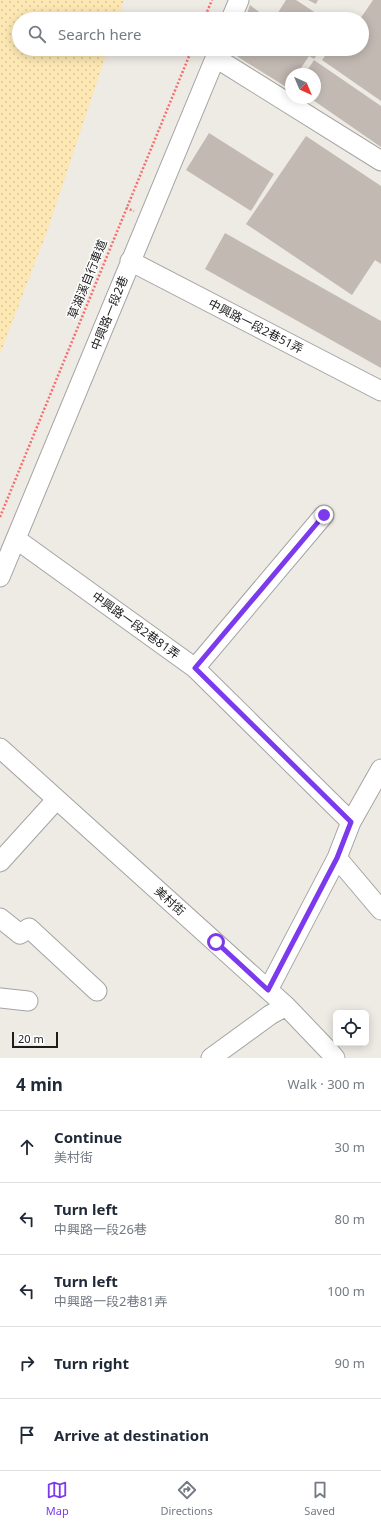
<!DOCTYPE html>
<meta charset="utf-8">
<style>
body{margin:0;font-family:"Noto Sans","Noto Sans TC",sans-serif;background:#f2f2f3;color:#1f2937}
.controls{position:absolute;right:12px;bottom:12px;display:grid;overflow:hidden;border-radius:6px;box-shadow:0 2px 10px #0003}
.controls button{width:36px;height:36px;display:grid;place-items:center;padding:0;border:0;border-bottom:1px solid #e0e1e3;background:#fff;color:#1f2937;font:20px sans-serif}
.compass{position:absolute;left:285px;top:68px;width:36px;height:36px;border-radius:50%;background:#fff;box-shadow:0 2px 10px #0003;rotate:136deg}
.scale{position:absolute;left:12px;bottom:10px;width:46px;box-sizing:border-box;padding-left:4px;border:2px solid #1d1d1d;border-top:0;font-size:11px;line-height:14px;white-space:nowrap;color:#1d1d1d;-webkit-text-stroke:3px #fff;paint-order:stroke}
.stop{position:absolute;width:12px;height:12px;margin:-9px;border:3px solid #7c3aed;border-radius:50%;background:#fff}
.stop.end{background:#7c3aed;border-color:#fff;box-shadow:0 1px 4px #0008}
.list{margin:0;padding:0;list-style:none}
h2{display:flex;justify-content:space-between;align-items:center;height:52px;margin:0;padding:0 16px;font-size:17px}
h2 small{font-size:13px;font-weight:400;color:#747a83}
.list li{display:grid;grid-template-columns:26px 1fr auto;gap:12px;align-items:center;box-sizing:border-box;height:72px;padding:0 16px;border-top:1px solid #e0e1e3}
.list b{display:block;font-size:15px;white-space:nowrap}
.list p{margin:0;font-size:13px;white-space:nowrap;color:#747a83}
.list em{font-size:13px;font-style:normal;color:#747a83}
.icon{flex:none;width:22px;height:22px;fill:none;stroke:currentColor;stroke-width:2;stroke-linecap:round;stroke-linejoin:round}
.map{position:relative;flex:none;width:381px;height:1058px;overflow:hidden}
.search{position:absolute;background:#fff;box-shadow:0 2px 10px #0003;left:12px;right:12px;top:12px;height:44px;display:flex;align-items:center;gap:10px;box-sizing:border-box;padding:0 14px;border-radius:22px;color:#747a83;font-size:15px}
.sheet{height:412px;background:#fff}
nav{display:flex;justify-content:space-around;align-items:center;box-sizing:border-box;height:56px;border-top:1px solid #e0e1e3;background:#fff;font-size:11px;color:#747a83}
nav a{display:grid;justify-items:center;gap:2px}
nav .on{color:#7c3aed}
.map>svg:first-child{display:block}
.sand{fill:url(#sand-dots)}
.building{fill:#c3b9b3}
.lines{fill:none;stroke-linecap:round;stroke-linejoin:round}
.minor-casing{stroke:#a4a4a4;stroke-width:21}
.path{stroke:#f66f6d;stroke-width:2.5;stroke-dasharray:2 2;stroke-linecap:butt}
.minor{stroke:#fff;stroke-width:19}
.route{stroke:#7c3aed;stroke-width:5}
.labels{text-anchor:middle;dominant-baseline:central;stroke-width:3;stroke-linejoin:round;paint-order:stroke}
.street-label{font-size:12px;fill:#1d1d1d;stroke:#fff}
</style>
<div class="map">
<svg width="381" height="1058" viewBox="0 0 381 1058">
<defs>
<pattern id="sand-dots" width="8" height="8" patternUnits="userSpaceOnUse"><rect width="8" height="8" fill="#fde8b3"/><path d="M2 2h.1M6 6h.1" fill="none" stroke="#d8c79a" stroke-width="1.8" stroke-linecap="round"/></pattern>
</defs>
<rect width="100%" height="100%" fill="#eeeae4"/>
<path class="sand" d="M 0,0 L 124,0 L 118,19 L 19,19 L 19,49 L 108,49 L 48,229 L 0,354 Z"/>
<path class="building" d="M 286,0 L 296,0 L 325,19 L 274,19 Z
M 308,0 L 318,0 L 316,4 Z
M 373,0 L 381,0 L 381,101 L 322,60 L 330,49 L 362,49 L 362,19 L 360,19 Z
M 250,5 L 268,19 L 245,19 Z
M 234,49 L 321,49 L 314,59 L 309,56 L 297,74 L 291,74 L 291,83 L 288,88 L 238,57 Z
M 314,60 L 381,106 L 381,147 L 310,98 L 315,98 L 315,74 L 305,74 Z
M 209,133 L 274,174 L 251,211 L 186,170 Z
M 306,136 L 381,186 L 381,264 L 375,260 L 352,295 L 246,224 Z
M 225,233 L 381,321 L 381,368 L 205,269 Z"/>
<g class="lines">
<g class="minor-casing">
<path id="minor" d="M 231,19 L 239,0
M 216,58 L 381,161
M 130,261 L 381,391
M 16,539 L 195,668 L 351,822
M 0,577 L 219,49
M 195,668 L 324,515
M 0,748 L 286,1006 L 329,1051 L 335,1058
M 337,858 L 381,910
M 0,862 L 56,800
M 0,918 L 20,934 L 29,928 L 97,991
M 268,990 L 337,858 L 351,822 L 381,769
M 0,998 L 28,1001
M 211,1058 L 270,1015 L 286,1006"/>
</g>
<path class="path" d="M 204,19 L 212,0
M 126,208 L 134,211
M 0,517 L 192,49"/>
<use href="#minor" class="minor"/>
</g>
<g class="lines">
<path class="route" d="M 216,942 L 268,990 L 337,858 L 351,822 L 195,668 L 324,515"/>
</g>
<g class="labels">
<g class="street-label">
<text transform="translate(87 279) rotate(-68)">草湖溪自行車道</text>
<text transform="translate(109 313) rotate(-68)">中興路一段2巷</text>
<text transform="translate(256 326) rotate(27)">中興路一段2巷51弄</text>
<text transform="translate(136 625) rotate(36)">中興路一段2巷81弄</text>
<text transform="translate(170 901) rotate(42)">美村街</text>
</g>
</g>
</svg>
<div class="controls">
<button><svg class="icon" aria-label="locate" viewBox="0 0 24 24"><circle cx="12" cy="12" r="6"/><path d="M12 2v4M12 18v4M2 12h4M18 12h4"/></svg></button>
</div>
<svg class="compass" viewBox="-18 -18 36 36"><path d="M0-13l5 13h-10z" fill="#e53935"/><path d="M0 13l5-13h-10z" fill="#747a83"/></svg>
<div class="scale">20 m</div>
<div class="stop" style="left:216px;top:942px"></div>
<div class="stop end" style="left:324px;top:515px"></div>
<div class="search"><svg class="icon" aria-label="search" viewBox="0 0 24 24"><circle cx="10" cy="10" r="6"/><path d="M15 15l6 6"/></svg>Search here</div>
</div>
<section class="sheet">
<h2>4 min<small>Walk · 300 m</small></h2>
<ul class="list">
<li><svg class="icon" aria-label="ahead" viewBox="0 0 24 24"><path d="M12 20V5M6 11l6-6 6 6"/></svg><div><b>Continue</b><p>美村街</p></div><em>30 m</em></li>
<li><svg class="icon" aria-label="left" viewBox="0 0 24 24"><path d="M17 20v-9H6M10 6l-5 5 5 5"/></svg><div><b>Turn left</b><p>中興路一段26巷</p></div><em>80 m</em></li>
<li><svg class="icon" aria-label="left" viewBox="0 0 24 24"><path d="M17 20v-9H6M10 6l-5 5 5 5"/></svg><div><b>Turn left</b><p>中興路一段2巷81弄</p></div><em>100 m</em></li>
<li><svg class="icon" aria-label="right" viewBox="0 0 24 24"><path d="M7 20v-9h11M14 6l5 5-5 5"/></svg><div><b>Turn right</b></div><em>90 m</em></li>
<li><svg class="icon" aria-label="arrive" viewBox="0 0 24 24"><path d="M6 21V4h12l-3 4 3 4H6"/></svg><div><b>Arrive at destination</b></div></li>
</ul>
</section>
<nav>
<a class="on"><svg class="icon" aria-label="map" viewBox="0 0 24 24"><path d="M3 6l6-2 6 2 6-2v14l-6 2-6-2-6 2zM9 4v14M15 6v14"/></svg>Map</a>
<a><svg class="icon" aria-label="directions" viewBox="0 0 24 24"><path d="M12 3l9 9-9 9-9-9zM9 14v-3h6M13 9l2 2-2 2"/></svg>Directions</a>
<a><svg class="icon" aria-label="saved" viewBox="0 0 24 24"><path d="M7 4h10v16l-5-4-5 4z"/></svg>Saved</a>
</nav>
